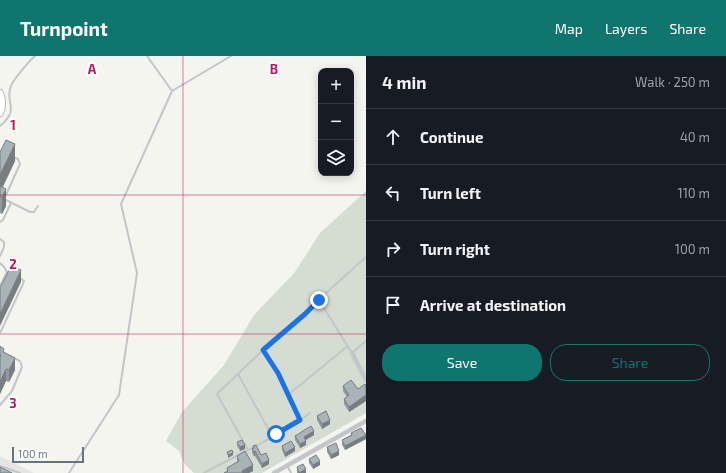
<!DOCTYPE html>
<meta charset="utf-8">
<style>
body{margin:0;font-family:"Exo 2",sans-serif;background:#20242c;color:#f1f3f6}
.controls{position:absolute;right:12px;top:12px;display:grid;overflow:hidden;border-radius:8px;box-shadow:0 2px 10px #0003}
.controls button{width:36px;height:36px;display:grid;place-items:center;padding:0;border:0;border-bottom:1px solid #363941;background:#171b24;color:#f1f3f6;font:20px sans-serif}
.scale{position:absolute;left:12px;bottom:10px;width:72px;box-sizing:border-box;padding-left:4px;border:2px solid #627583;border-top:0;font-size:11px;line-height:14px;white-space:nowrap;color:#627583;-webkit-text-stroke:3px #fff;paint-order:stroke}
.stop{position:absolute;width:12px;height:12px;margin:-9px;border:3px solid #1a73e8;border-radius:50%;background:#fff}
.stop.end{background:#1a73e8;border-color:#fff;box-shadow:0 1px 4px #0008}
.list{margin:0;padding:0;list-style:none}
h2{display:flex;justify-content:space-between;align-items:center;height:52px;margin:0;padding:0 16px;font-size:17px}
h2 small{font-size:13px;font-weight:400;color:#9ea1a6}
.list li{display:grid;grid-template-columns:26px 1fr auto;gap:12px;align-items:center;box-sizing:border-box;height:56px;padding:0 16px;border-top:1px solid #363941}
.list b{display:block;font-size:15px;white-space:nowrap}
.list em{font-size:13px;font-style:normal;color:#9ea1a6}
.actions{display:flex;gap:8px;padding:12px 16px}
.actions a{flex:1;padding:9px 0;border:1px solid #0f766e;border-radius:16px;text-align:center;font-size:14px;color:#0f766e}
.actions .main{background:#0f766e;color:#fff}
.icon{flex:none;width:22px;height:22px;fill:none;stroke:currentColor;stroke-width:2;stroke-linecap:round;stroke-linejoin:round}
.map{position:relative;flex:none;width:366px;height:417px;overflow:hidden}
header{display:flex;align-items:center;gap:24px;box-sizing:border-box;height:56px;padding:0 20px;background:#0f766e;color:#fff}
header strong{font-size:19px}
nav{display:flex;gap:22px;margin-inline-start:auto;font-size:14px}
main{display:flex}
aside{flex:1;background:#171b24}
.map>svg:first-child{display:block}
.built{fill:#e5e6e4}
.green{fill:#d5dcd1}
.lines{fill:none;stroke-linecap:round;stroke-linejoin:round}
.secondary-casing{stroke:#b4babe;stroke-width:8}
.service{stroke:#c2c6c9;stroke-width:2}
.minor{stroke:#c2c6c9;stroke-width:4.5}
.secondary{stroke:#fff;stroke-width:6}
.wall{fill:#929a9d}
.shaded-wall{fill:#777d80}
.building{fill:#aab3b7;stroke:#777d80}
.route{stroke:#1a73e8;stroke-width:5}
.grid{fill:none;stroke:#c2185b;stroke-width:1;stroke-opacity:0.55}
.grid-label{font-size:13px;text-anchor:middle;font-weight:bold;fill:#c2185b;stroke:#fff;stroke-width:4;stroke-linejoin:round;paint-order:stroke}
</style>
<header>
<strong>Turnpoint</strong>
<nav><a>Map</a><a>Layers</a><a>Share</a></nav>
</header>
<main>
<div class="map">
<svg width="366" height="417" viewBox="0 0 366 417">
<rect width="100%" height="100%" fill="#f5f5f0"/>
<path class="built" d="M 0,400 L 34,417 L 0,417 Z"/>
<path class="green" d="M 366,135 L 366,357 L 262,417 L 194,417 L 184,407 L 179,395 L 166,385 L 182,356 L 224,309 L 254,259 L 295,216 L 320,177 Z"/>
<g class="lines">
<g class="secondary-casing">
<path id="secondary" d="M 0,37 C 3,44 3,50 0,57"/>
</g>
<path class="service" d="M 147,0 L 172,35
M 0,70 C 21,53 4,46 11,30 C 13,24 29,5 35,0
M 6,139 L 20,108 L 18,103 L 13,101
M 6,144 L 30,156 L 34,156 L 38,150
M 0,166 L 3,164 L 11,147
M 0,183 L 4,186 L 4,191 L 0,200
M 0,207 L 4,211 L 7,216
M 0,230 L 7,216 L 9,216
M 319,244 L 352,297 L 366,285
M 0,277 L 23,228 L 24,225 L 20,222
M 263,294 L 279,317 L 300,363
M 0,295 L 20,305 L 22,311 L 12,335 L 0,349
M 238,318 L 272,380
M 289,338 L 348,290
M 248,394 L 217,338 L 263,294 L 305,258 L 326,237 L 366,201
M 287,409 L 291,417
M 0,410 L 20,417
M 69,417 L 119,339 L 137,217 L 121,148 L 172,35 L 231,0
M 204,417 C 239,398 278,381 310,357"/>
<path class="minor" d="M 352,297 L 366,324
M 274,417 L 366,365"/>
<use href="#secondary" class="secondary"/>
</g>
<path class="wall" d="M 0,96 L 15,105 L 3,131 L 6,150 L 2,158 L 0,157 Z
M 0,290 L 15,314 L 9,326 L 6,325 L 0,338 Z
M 343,330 L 358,333 L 366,330 L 366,345 L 349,356 L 344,348 L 344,343 L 347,341 L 343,335 Z
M 317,360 L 330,368 L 322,373 L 317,364 Z
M 351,377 L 366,383 L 345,394 L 342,389 L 342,384 L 351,379 Z
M 314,379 L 305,384 L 306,389 L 300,392 L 295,384 L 295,380 Z
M 237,386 L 245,393 L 240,395 L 237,390 Z
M 253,390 L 269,408 L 262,412 L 255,400 L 254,400 L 252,397 Z
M 282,390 L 295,395 L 285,401 L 282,394 Z
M 327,391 L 339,399 L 331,403 L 327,396 Z
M 237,400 L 253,415 L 249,417 L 224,417 L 227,415 L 227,412 L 237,406 Z
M 309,403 L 320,409 L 313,413 L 309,407 Z
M 297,411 L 306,417 L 297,417 Z"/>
<path class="shaded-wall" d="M 15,88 L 15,105 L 0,136 L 0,119 Z
M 6,133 L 6,150 L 2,158 L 2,141 Z
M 21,214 L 21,226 L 0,270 L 0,258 Z
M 15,302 L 15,314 L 9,326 L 9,314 Z
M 6,313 L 6,325 L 0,338 L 0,326 Z
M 366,339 L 366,345 L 349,356 L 349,351 Z
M 330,364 L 330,368 L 322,373 L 322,368 Z
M 314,375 L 314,379 L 304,385 L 304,381 Z
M 366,379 L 366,383 L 345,394 L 345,390 Z
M 306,385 L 306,389 L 300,392 L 300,388 Z
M 245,389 L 245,393 L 240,395 L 240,391 Z
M 295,391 L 295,395 L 285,401 L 285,397 Z
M 255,395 L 255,400 L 254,400 L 254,396 Z
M 339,395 L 339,399 L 331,403 L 331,399 Z
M 233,397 L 233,399 L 228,402 L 228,399 Z
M 269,404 L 269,408 L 262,412 L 262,408 Z
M 320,405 L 320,409 L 313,413 L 313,409 Z
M 253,409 L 253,415 L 249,417 L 242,417 L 242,415 Z
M 306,413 L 306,417 L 299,417 Z"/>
<path class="building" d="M 6,84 L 15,88 L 0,119 L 0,96 Z
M 0,130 L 6,133 L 2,141 L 0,140 Z
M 11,210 L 21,214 L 0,258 L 0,232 Z
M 0,290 L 4,293 L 3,296 L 15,302 L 9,314 L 6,313 L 0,326 L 0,301 L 1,300 L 0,299 Z
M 351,324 L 358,333 L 365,328 L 366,330 L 366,339 L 349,351 L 344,343 L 349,339 L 343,330 Z
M 326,355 L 330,364 L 322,368 L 317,360 Z
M 275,370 L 277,373 L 275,375 L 272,372 Z
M 311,370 L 314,375 L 304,381 L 306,385 L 300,388 L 295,380 Z
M 361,372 L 366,379 L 345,390 L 342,384 L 352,379 L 351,377 Z
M 242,384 L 245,389 L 240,391 L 237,386 Z
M 291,385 L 295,391 L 285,397 L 282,390 Z
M 336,387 L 339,395 L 331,399 L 327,391 Z
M 256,389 L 261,399 L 266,397 L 269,404 L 262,408 L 255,395 L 254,396 L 252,393 L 254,392 L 253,390 Z
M 232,394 L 233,397 L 228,399 L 227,396 Z
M 245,395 L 253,409 L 242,415 L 243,417 L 224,417 L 228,415 L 227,412 L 239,405 L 237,400 Z
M 316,399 L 320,405 L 313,409 L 309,403 Z
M 303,408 L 306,413 L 299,417 L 297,411 Z
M 0,411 L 12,417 L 0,417 Z"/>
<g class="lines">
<path class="route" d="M 276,378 L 300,364 L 278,317 L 263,294 L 305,258 L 319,244"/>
</g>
<path class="grid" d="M 183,0 L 183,417M 0,139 L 366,139M 0,278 L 366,278"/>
<g class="grid-label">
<text x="92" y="18">A</text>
<text x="274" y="18">B</text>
<text x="13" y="74">1</text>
<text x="13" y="213">2</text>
<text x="13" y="352">3</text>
</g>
</svg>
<div class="controls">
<button>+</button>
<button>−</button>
<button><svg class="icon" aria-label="layers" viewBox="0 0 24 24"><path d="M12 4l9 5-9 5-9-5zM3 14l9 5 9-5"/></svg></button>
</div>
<div class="scale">100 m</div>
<div class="stop" style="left:276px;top:378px"></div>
<div class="stop end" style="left:319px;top:244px"></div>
</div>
<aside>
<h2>4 min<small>Walk · 250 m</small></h2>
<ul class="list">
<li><svg class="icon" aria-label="ahead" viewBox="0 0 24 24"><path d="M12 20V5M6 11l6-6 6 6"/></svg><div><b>Continue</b></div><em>40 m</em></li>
<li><svg class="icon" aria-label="left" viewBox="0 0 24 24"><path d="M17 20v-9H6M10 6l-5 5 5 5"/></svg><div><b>Turn left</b></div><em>110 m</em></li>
<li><svg class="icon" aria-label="right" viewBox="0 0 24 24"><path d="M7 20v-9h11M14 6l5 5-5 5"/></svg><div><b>Turn right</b></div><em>100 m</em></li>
<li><svg class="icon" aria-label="arrive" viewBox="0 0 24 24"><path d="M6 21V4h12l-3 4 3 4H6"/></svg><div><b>Arrive at destination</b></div></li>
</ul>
<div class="actions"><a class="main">Save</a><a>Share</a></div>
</aside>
</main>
